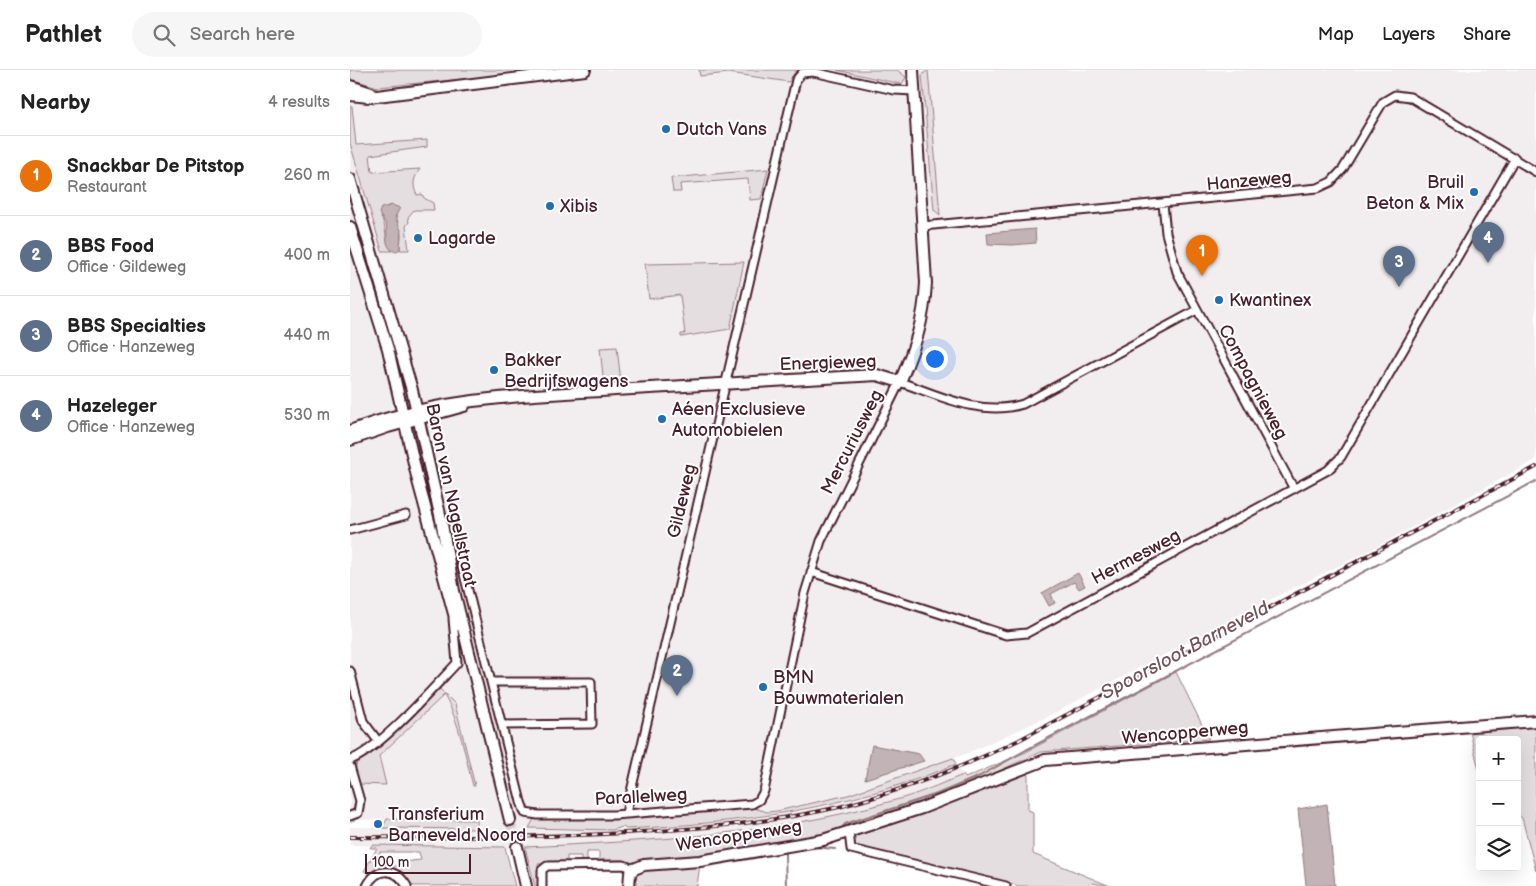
<!DOCTYPE html>
<meta charset="utf-8">
<style>
body{margin:0;font-family:"Balsamiq Sans",sans-serif;background:#f6f6f6;color:#222}
.controls{position:absolute;right:15px;bottom:15px;display:grid;overflow:hidden;border-radius:5px;box-shadow:0 5px 20px #0002}
.controls button{width:45px;height:45px;display:grid;place-items:center;padding:0;border:0;border-bottom:1px solid #e0e0e0;background:#fff;color:#222;font:25px sans-serif}
.scale{position:absolute;left:15px;bottom:12px;width:106px;box-sizing:border-box;padding-left:5px;border:2px solid #4a1f2b;border-top:0;font-size:14px;line-height:18px;white-space:nowrap;color:#4a1f2b;-webkit-text-stroke:4px #fff;paint-order:stroke}
.you{position:absolute;left:584px;top:288px;width:18px;height:18px;margin:-12px;border:4px solid #fff;border-radius:50%;background:#1a73e8;box-shadow:0 0 0 8px #1a73e833}
.badge{display:grid;place-items:center;width:32px;height:32px;border-radius:50%;background:#0b8043;color:#fff;font-size:16px;font-weight:700}
.pin{position:absolute;translate:-50% -41px;filter:drop-shadow(0 1px 2px #0008)}
.pin::after{content:'';position:absolute;top:26px;width:18px;height:15px;background:inherit;clip-path:polygon(0 0,100% 0,50% 100%)}
.list{margin:0;padding:0;list-style:none}
h2{display:flex;justify-content:space-between;align-items:center;height:65px;margin:0;padding:0 20px;font-size:21px}
h2 small{font-size:16px;font-weight:400;color:#767676}
.list li{display:grid;grid-template-columns:32px 1fr auto;gap:15px;align-items:center;box-sizing:border-box;height:80px;padding:0 20px;border-top:1px solid #e0e0e0}
.list b{display:block;font-size:19px;white-space:nowrap}
.list p{margin:0;font-size:16px;white-space:nowrap;color:#767676}
.list em{font-size:16px;font-style:normal;color:#767676}
.icon{flex:none;width:28px;height:28px;fill:none;stroke:currentColor;stroke-width:2;stroke-linecap:round;stroke-linejoin:round}
.map{position:relative;flex:none;width:1186px;height:816px;overflow:hidden}
header{display:flex;align-items:center;gap:30px;box-sizing:border-box;height:70px;padding:0 25px;background:#fff;border-bottom:1px solid #e0e0e0}
header strong{font-size:24px}
nav{display:flex;gap:28px;margin-inline-start:auto;font-size:18px}
.search{width:350px;height:45px;background:#f6f6f6;display:flex;align-items:center;gap:12px;box-sizing:border-box;padding:0 18px;border-radius:28px;color:#767676;font-size:19px}
main{display:flex}
aside{flex:1;background:#fff}
.map>svg:first-child{display:block}
.built{fill:#f2eeef}
.green{fill:#e5dee0;stroke:#987e86;fill-rule:evenodd}
.water{fill:#c1b3b6;stroke:#91787e}
.lines{fill:none;stroke-linecap:round;stroke-linejoin:round}
.stream{stroke:#91787e;stroke-width:2}
.secondary-tunnel{stroke:#dbd2d5;stroke-width:10;stroke-dasharray:10 5;stroke-linecap:butt}
.street-casing{stroke:#4a1f2b;stroke-width:11}
.secondary-casing{stroke:#4a1f2b;stroke-width:14}
.street{stroke:#fff;stroke-width:7}
.secondary{stroke:#fff;stroke-width:10}
.rail-casing{stroke:#4a1f2b;stroke-width:4}
.rail{stroke:#fff;stroke-width:2;stroke-dasharray:5.5;stroke-linecap:butt}
.poi-dot{fill:#1f6fb2;stroke:#fff;stroke-width:2}
.labels{text-anchor:middle;dominant-baseline:central;stroke-width:4;stroke-linejoin:round;paint-order:stroke}
.poi-label{font-size:18px;fill:#4a1f2b;stroke:#fff;text-anchor:start}
.street-label{font-size:18px;fill:#4a1f2b;stroke:#fff}
.water-label{font-size:19px;font-style:italic;fill:#74535c;stroke:#fff}
</style>
<header>
<strong>Pathlet</strong>
<div class="search"><svg class="icon" aria-label="search" viewBox="0 0 24 24"><circle cx="10" cy="10" r="6"/><path d="M15 15l6 6"/></svg>Search here</div>
<nav><a>Map</a><a>Layers</a><a>Share</a></nav>
</header>
<main>
<aside>
<h2>Nearby<small>4 results</small></h2>
<ul class="list">
<li><span class="badge" style="background:#e8710a">1</span><div><b>Snackbar De Pitstop</b><p>Restaurant</p></div><em>260 m</em></li>
<li><span class="badge" style="background:#5c6f8a">2</span><div><b>BBS Food</b><p>Office · Gildeweg</p></div><em>400 m</em></li>
<li><span class="badge" style="background:#5c6f8a">3</span><div><b>BBS Specialties</b><p>Office · Hanzeweg</p></div><em>440 m</em></li>
<li><span class="badge" style="background:#5c6f8a">4</span><div><b>Hazeleger</b><p>Office · Hanzeweg</p></div><em>530 m</em></li>
</ul>
</aside>
<div class="map">
<svg width="1186" height="816" viewBox="0 0 1186 816">
<rect width="100%" height="100%" fill="#fff"/>
<filter id="ink" filterUnits="userSpaceOnUse"><feTurbulence type="fractalNoise" baseFrequency=".02" numOctaves="2"/><feDisplacementMap in="SourceGraphic" scale="10" xChannelSelector="R" yChannelSelector="G"/><feConvolveMatrix kernelMatrix="1 2 1 2 8 2 1 2 1" color-interpolation-filters="sRGB"/></filter>
<g filter="url(#ink)">
<path class="built" d="M 0,0 L 1186,0 L 1186,390 L 1017,482 L 897,541 L 697,647 L 622,681 L 564,705 L 497,726 L 426,743 L 180,759 L 262,760 L 406,748 L 449,742 L 515,727 L 606,694 L 613,705 L 543,731 L 440,755 L 365,765 L 292,771 L 205,777 L 143,778 L 0,775 L 0,757 L 127,759 L 127,757 L 103,756 L 102,749 L 0,750 Z"/>
<path class="green" d="M 0,0 L 208,0 L 28,17 L 4,10 L 1,12 Z
M 349,0 L 446,0 L 439,12 L 379,3 L 350,6 Z
M 487,0 L 547,0 L 556,7 L 552,14 L 546,13 Z
M 578,0 L 590,145 L 584,140 L 572,5 Z
M 2,36 L 6,75 L 77,70 L 77,77 L 20,85 L 22,102 L 70,99 C 63,109 62,115 67,125 L 72,124 L 74,128 L 83,133 L 84,140 L 64,140 L 58,147 L 59,152 L 56,156 L 59,180 L 50,180 L 51,165 L 46,145 L 30,146 C 38,157 33,170 42,181 L 32,181 L 0,73 L 0,37 Z
M 418,99 L 411,129 L 400,130 L 398,109 L 330,114 L 331,122 L 323,122 L 321,108 Z
M 394,192 L 380,259 L 331,267 L 331,264 L 335,264 L 330,225 L 299,229 L 295,194 Z
M 267,277 L 271,313 L 254,315 L 250,278 Z
M 826,602 L 859,669 L 691,682 L 588,728 L 487,763 L 367,784 L 284,794 L 273,790 L 249,790 L 249,782 L 237,782 L 237,791 L 231,791 L 231,786 L 217,786 L 217,792 L 188,794 L 188,816 L 185,816 L 175,777 C 299,771 423,765 542,731 C 566,725 590,714 613,705 L 615,708 L 676,682 Z
M 89,618 L 105,634 L 125,716 L 123,716 C 115,686 110,652 94,625 L 29,686 L 36,715 L 9,714 L 5,701 L 7,692 L 23,681 Z
M 1186,656 L 1186,801 L 1172,748 L 1167,744 L 1167,670 L 1130,670 L 1130,704 L 1120,662 Z
M 603,688 L 606,694 C 498,739 390,753 276,759 L 273,757 L 262,760 L 179,758 L 184,749 L 263,749 L 404,738 L 417,742 L 427,741 L 498,725 Z
M 678,699 L 678,740 L 683,742 L 683,784 L 760,816 L 742,813 L 740,816 L 669,816 L 503,776 L 502,765 C 563,749 620,724 678,699 Z
M 37,749 L 127,750 L 127,759 L 32,758 Z
M 22,775 L 155,777 L 165,816 L 60,816 L 52,801 L 35,798 L 19,804 L 14,801 L 27,778 L 20,778 ZM 30,782 L 69,782 L 71,790 L 52,792 L 51,796 L 30,796 Z
M 350,794 L 347,816 L 282,816 L 285,802 L 293,798 Z"/>
<path class="water" d="M 42,135 L 50,138 L 45,147 L 51,160 L 50,179 L 45,182 C 32,175 39,166 36,155 C 35,151 31,148 29,143 L 31,138 Z
M 685,159 L 686,173 L 662,175 L 638,174 L 637,163 Z
M 728,503 L 735,516 L 729,519 L 724,512 L 701,524 L 705,533 L 699,536 L 692,523 Z
M 522,675 L 569,684 L 574,691 L 515,709 Z
M 977,734 L 985,815 L 958,816 L 956,815 L 948,739 Z"/>
<g class="lines">
<path class="stream" d="M 491,759 L 495,754 L 587,724 L 630,706 L 676,680 L 1186,411
M 464,777 L 485,779
M 436,816 L 435,784 L 438,781 L 456,778"/>
<path class="secondary-tunnel" d="M 160,750 L 167,777"/>
<g class="street-casing">
<path id="street" d="M 813,134 L 816,163 L 827,202 L 944,419
M 573,156 L 968,118 L 981,112 L 993,99 L 1033,32 L 1045,25 L 1060,27 L 1186,102
M 0,460 L 56,445
M 111,481 L 111,492 L 171,732 L 175,743 L 188,745 L 264,745 L 402,734 L 409,730 L 414,721 L 455,523 L 471,471 L 550,312 C 591,326 630,347 673,334 L 847,240
M 461,502 L 656,565 L 677,563 L 978,400 L 991,387 L 1165,88
M 0,601 L 13,651 L 28,671
M 141,612 L 241,612 L 242,654 L 152,655
M 0,690 C 29,680 84,617 107,593 L 103,549
M 0,696 L 10,731 L 8,743 L 0,746
M 276,743 L 446,10 L 452,3 L 463,2 L 544,20 L 564,21
M 499,762 L 501,779 L 656,816
M 17,816 C 27,796 46,798 57,816
M 192,816 L 192,800 L 197,796 L 274,795 L 284,799"/>
</g>
<g class="secondary-casing">
<path id="secondary" d="M 0,16 L 21,23
M 0,25 L 19,27 L 235,0
M 0,109 L 62,320 L 91,449 L 104,521 L 160,750
M 0,157 L 38,279 L 68,411 L 107,555
M 0,361 C 87,327 173,326 265,320 C 352,315 440,310 527,305 L 550,312 C 565,277 574,251 576,213 L 563,0
M 0,370 L 38,357 L 114,336
M 167,777 L 176,816
M 279,816 L 280,804 L 284,799 L 294,795 L 350,791 L 473,770 L 572,738 L 695,690 L 1186,651"/>
</g>
<use href="#street" class="street"/>
<use href="#secondary" class="secondary"/>
<g class="rail-casing">
<path id="rail" d="M 0,767 C 97,768 194,768 291,762 C 357,758 424,752 489,737 C 552,721 611,698 669,670 L 1186,397"/>
</g>
<use href="#rail" class="rail"/>
</g>
</g>
<g class="poi-dot">
<circle cx="316" cy="59" r="5"/>
<circle cx="1124" cy="122" r="5"/>
<circle cx="200" cy="136" r="5"/>
<circle cx="68" cy="168" r="5"/>
<circle cx="869" cy="230" r="5"/>
<circle cx="144" cy="300" r="5"/>
<circle cx="312" cy="349" r="5"/>
<circle cx="413" cy="617" r="5"/>
<circle cx="28" cy="754" r="5"/>
</g>
<g class="labels">
<g class="poi-label">
<text x="326" y="59">Dutch Vans</text>
<text x="1114" y="112" text-anchor="end">Bruil<tspan x="1114" dy="21">Beton &amp; Mix</tspan></text>
<text x="210" y="136">Xibis</text>
<text x="78" y="168">Lagarde</text>
<text x="879" y="230">Kwantinex</text>
<text x="154" y="290">Bakker<tspan x="154" dy="21">Bedrijfswagens</tspan></text>
<text x="322" y="339">Aéen Exclusieve<tspan x="322" dy="21">Automobielen</tspan></text>
<text x="423" y="607">BMN<tspan x="423" dy="21">Bouwmaterialen</tspan></text>
<text x="38" y="744">Transferium<tspan x="38" dy="21">Barneveld Noord</tspan></text>
</g>
<g class="street-label">
<text transform="translate(899 111) rotate(-5)">Hanzeweg</text>
<text transform="translate(478 293) rotate(-2)">Energieweg</text>
<text transform="translate(903 312) rotate(62)">Compagnieweg</text>
<text transform="translate(502 372) rotate(-63)">Mercuriusweg</text>
<text transform="translate(101 425) rotate(78)">Baron van Nagellstraat</text>
<text transform="translate(332 431) rotate(-77)">Gildeweg</text>
<text transform="translate(786 487) rotate(-28)">Hermesweg</text>
<text transform="translate(835 663) rotate(-5)">Wencopperweg</text>
<text transform="translate(291 727) rotate(-3)">Parallelweg</text>
<text transform="translate(389 766) rotate(-9)">Wencopperweg</text>
</g>
<g class="water-label">
<text transform="translate(835 581) rotate(-28)">Spoorsloot Barneveld</text>
</g>
</g>
</svg>
<div class="controls">
<button>+</button>
<button>−</button>
<button><svg class="icon" aria-label="layers" viewBox="0 0 24 24"><path d="M12 4l9 5-9 5-9-5zM3 14l9 5 9-5"/></svg></button>
</div>
<div class="scale">100 m</div>
<div class="you"></div>
<div class="pin badge" style="left:852px;top:206px;background:#e8710a">1</div>
<div class="pin badge" style="left:327px;top:626px;background:#5c6f8a">2</div>
<div class="pin badge" style="left:1049px;top:217px;background:#5c6f8a">3</div>
<div class="pin badge" style="left:1138px;top:193px;background:#5c6f8a">4</div>
</div>
</main>
